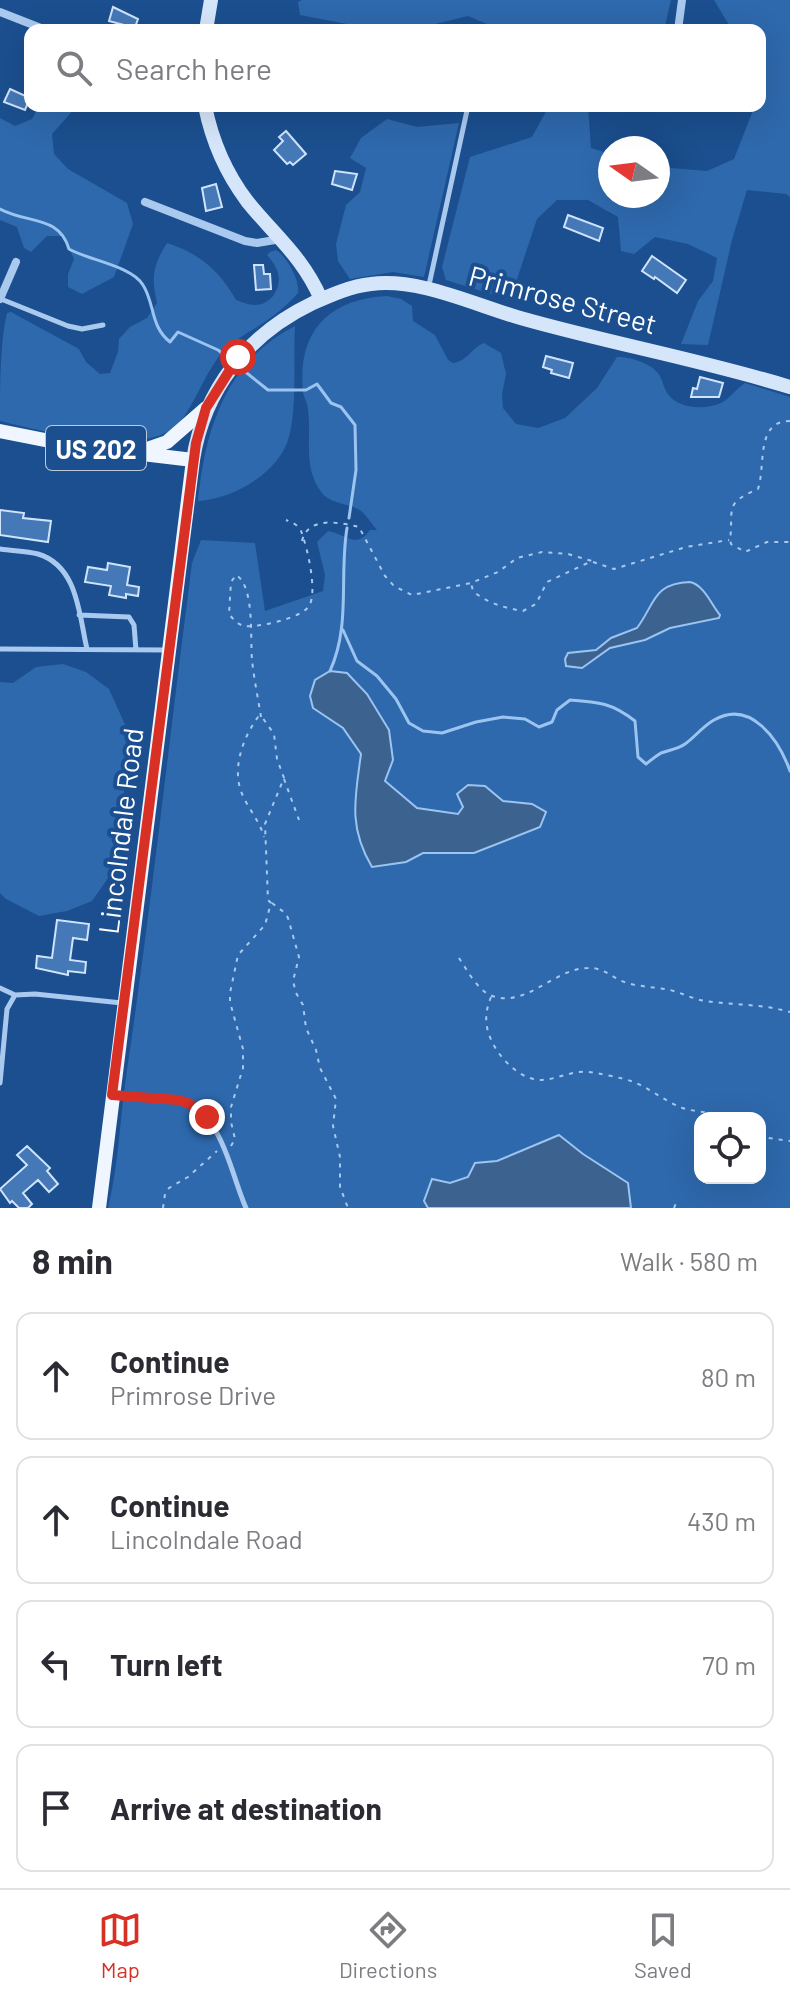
<!DOCTYPE html>
<meta charset="utf-8">
<style>
body{margin:0;font-family:Barlow,sans-serif;background:#f2f2f3;color:#2b2b33}
.controls{position:absolute;right:24px;bottom:24px;display:grid;overflow:hidden;border-radius:16px;box-shadow:0 8px 32px #0002}
.controls button{width:72px;height:72px;display:grid;place-items:center;padding:0;border:0;border-bottom:2px solid #e1e1e2;background:#fff;color:#2b2b33;font:40px sans-serif}
.compass{position:absolute;left:598px;top:136px;width:72px;height:72px;border-radius:50%;background:#fff;box-shadow:0 8px 32px #0002;rotate:284deg}
.stop{position:absolute;width:24px;height:24px;margin:-18px;border:6px solid #d93025;border-radius:50%;background:#fff}
.stop.end{background:#d93025;border-color:#fff;box-shadow:0 2px 8px #0008}
.list{margin:0;padding:0;list-style:none}
h2{display:flex;justify-content:space-between;align-items:center;height:104px;margin:0;padding:0 32px;font-size:34px}
h2 small{font-size:26px;font-weight:400;color:#7c7c81}
.list li{display:grid;grid-template-columns:52px 1fr auto;gap:24px;align-items:center;box-sizing:border-box;height:128px;margin:0 16px 16px;padding:0 16px;border:2px solid #e1e1e2;border-radius:16px}
.list b{display:block;font-size:30px;white-space:nowrap}
.list p{margin:0;font-size:26px;white-space:nowrap;color:#7c7c81}
.list em{font-size:26px;font-style:normal;color:#7c7c81}
.icon{flex:none;width:44px;height:44px;fill:none;stroke:currentColor;stroke-width:2;stroke-linecap:round;stroke-linejoin:round}
.map{position:relative;flex:none;width:790px;height:1208px;overflow:hidden}
.search{position:absolute;background:#fff;box-shadow:0 8px 32px #0002;left:24px;right:24px;top:24px;height:88px;display:flex;align-items:center;gap:20px;box-sizing:border-box;padding:0 28px;border-radius:16px;color:#7c7c81;font-size:30px}
.sheet{height:680px;background:#fff}
nav{display:flex;justify-content:space-around;align-items:center;box-sizing:border-box;height:112px;border-top:2px solid #e1e1e2;background:#fff;font-size:22px;color:#7c7c81}
nav a{display:grid;justify-items:center;gap:4px}
nav .on{color:#d93025}
.map>svg:first-child{display:block}
.green{fill:#2e69ad;fill-rule:evenodd}
.water{fill:#3c6290;stroke:#9cc4f0;stroke-width:2}
.lines{fill:none;stroke-linecap:round;stroke-linejoin:round}
.stream{stroke:#9cc4f0;stroke-width:3}
.building{fill:#4478b7;stroke:#cfe3fa;stroke-width:2}
.path{stroke:#a9c9ee;stroke-width:2;stroke-dasharray:4 6;stroke-linecap:butt}
.service{stroke:#a9c9ee;stroke-width:5}
.minor{stroke:#a9c9ee;stroke-width:8}
.secondary{stroke:#d6e6fa;stroke-width:14}
.primary{stroke:#f0f6ff;stroke-width:14}
.route{stroke:#d93025;stroke-width:10}
.labels{text-anchor:middle;dominant-baseline:central;stroke-width:8;stroke-linejoin:round;paint-order:stroke}
.shield{fill:#1b4f8f;stroke:#bbcadd;stroke-width:2}
.shield-label{font-size:26px;font-weight:bold;fill:#fff}
.street-label{font-size:28px;fill:#fff;stroke:#1b4f8f}
</style>
<div class="map">
<svg width="790" height="1208" viewBox="0 0 790 1208">
<rect width="100%" height="100%" fill="#1b4f8f"/>
<path class="green" d="M 302,0 L 671,0 L 664,30 L 501,30 L 468,16 L 427,26 L 423,30 L 378,30 L 300,15 L 298,2 Z
M 714,0 L 790,0 L 790,197 L 786,194 L 747,190 L 732,240 L 708,345 L 681,344 L 698,301 L 713,281 L 717,258 L 688,244 L 655,237 L 634,254 L 621,251 L 618,217 L 588,200 L 557,200 L 537,219 L 510,300 L 446,280 L 442,267 L 470,157 L 532,137 L 549,106 L 588,106 L 591,148 L 610,154 L 610,196 L 658,196 L 658,167 L 707,171 L 734,159 L 752,113 L 751,106 L 760,106 L 760,30 L 732,30 Z
M 39,106 L 77,106 L 52,134 L 54,154 L 68,169 L 127,203 L 133,224 L 114,277 L 82,294 L 68,287 L 68,274 L 74,259 L 64,236 L 47,236 L 31,252 L 24,248 L 17,227 L 0,220 L 0,118 L 15,126 L 32,119 Z
M 387,119 L 417,127 L 459,123 L 424,277 L 393,272 L 350,279 L 338,261 L 336,244 L 346,205 L 360,192 L 366,168 L 350,158 L 361,138 Z
M 167,243 C 199,253 220,271 236,300 C 242,302 249,305 255,305 C 274,305 285,282 275,266 C 273,262 270,259 267,255 L 270,252 L 276,250 C 287,257 300,280 298,293 C 289,303 278,313 266,321 C 250,332 234,339 221,354 C 204,374 192,412 175,427 C 142,456 40,431 0,421 C 0,390 0,342 7,313 L 11,312 L 79,349 L 86,362 L 100,374 L 110,373 L 118,352 L 119,339 L 130,327 L 147,318 L 157,303 C 151,278 153,265 167,243 Z
M 387,296 L 401,299 L 412,306 L 413,321 L 435,335 L 448,360 L 453,363 C 468,361 471,348 484,343 L 501,353 L 506,374 L 502,394 L 503,408 L 516,424 L 538,428 L 565,418 L 597,388 L 617,357 C 628,356 650,363 657,372 C 663,378 663,388 668,394 C 678,409 706,410 721,403 C 729,399 737,388 745,383 L 790,397 L 790,1208 L 108,1208 C 119,1162 120,1116 127,1070 C 152,901 170,732 192,563 L 201,540 L 255,543 L 265,611 L 323,591 L 325,575 L 317,542 L 328,531 C 347,534 355,550 370,530 L 377,530 C 372,524 367,516 361,511 C 350,503 332,505 322,493 C 302,467 312,439 308,410 C 308,404 304,398 303,392 C 297,332 328,299 387,296 ZM 700,1118 L 760,1118 L 760,1178 L 700,1178 Z
M 295,326 C 293,359 298,414 287,443 C 274,476 231,499 198,501 C 205,429 226,361 295,326 Z
M 63,664 L 86,672 L 109,689 L 127,729 L 122,834 L 115,868 L 92,901 L 67,911 L 39,916 L 6,899 L 0,893 L 0,682 L 13,683 L 36,667 Z"/>
<path class="water" d="M 690,582 C 704,585 711,604 720,615 L 719,618 L 670,628 L 645,640 L 610,648 L 582,668 L 566,666 L 565,659 L 568,653 L 596,650 L 611,638 L 637,628 C 655,604 653,583 690,582 Z
M 330,671 L 347,673 L 367,694 L 389,730 L 393,760 L 385,781 L 417,808 L 458,814 L 463,807 L 457,794 L 468,785 L 485,786 L 503,801 L 532,804 L 546,812 L 540,827 L 474,853 L 423,853 L 406,862 L 372,867 C 348,827 355,798 361,754 L 343,728 L 313,708 L 310,696 L 315,680 Z
M 559,1135 L 583,1154 L 628,1183 L 631,1208 L 428,1208 L 424,1201 L 432,1179 L 450,1183 L 468,1177 L 475,1163 L 497,1161 Z"/>
<g class="lines">
<path class="stream" d="M 0,209 C 28,224 59,215 69,249 C 88,260 132,266 143,285 C 155,304 150,326 170,342 L 178,332 L 218,350 L 232,361
M 238,366 L 268,390 L 306,390 L 317,384 L 331,403 L 341,407 L 355,425 L 356,470 L 349,518
M 343,630 L 357,661 L 377,676 L 396,699 L 409,723 L 423,731 L 442,733 L 476,722 L 503,717 L 525,719 L 539,727 L 552,722 L 557,710 L 570,700 C 599,702 612,703 635,721 L 638,757 L 646,764 C 651,760 656,756 661,753 C 669,750 678,749 685,744 C 695,737 703,726 714,720 C 751,699 779,740 790,771
M 330,671 C 351,625 339,576 347,528"/>
</g>
<path class="building" d="M 113,7 L 138,19 L 134,30 L 123,30 L 124,25 L 109,21 Z
M 10,89 L 30,98 L 25,110 L 4,102 Z
M 286,131 L 306,154 L 293,165 L 290,162 L 287,164 L 274,150 L 283,141 L 279,137 Z
M 335,171 L 357,174 L 352,190 L 332,184 Z
M 216,184 L 222,207 L 206,211 L 202,188 Z
M 568,215 L 603,228 L 599,241 L 564,227 Z
M 652,256 L 686,280 L 677,293 L 655,277 L 654,279 L 642,271 Z
M 254,265 L 263,265 L 264,274 L 270,274 L 271,289 L 256,290 Z
M 546,356 L 573,363 L 569,378 L 551,373 L 552,370 L 543,367 Z
M 700,377 L 723,383 L 719,397 L 691,397 L 693,388 L 697,389 Z
M 0,510 L 24,513 L 23,518 L 51,521 L 48,542 L 0,535 Z
M 108,563 L 130,567 L 127,585 L 139,587 L 138,596 L 126,594 L 126,598 L 109,595 L 111,586 L 85,582 L 88,567 L 107,570 Z
M 57,920 L 89,924 L 87,940 L 73,938 L 70,960 L 86,962 L 85,973 L 68,971 L 68,975 L 36,968 L 37,956 L 52,958 Z
M 27,1146 L 50,1168 L 47,1171 L 58,1184 L 49,1192 L 38,1180 L 23,1193 L 32,1204 L 28,1208 L 19,1208 L 12,1201 L 10,1203 L 0,1189 L 27,1165 L 17,1155 Z"/>
<g class="lines">
<path class="path" d="M 790,421 C 755,421 766,466 758,489 C 723,504 734,508 730,540 L 731,544 L 745,552 L 767,542 L 790,542
M 302,541 C 308,516 339,522 359,527 L 385,576 L 394,586 L 412,595 L 471,583 L 498,572 L 517,558 L 542,552 L 568,554 L 592,561 L 547,582 L 536,604 L 523,611 C 505,608 487,603 473,591 L 471,583
M 593,562 L 614,569 L 686,547 L 729,540
M 261,717 C 258,698 254,679 252,660 C 250,640 255,586 236,575 L 231,582 L 229,614 C 233,619 237,624 244,626 C 257,628 302,618 309,606 C 318,592 307,546 301,531 C 298,525 292,522 286,520
M 284,779 L 299,820
M 272,903 L 285,913 L 288,918 L 299,957 L 293,981 L 296,993 L 303,1005 L 306,1028 L 316,1050 L 320,1068 L 336,1099 L 333,1126 L 340,1157 L 340,1187 L 348,1208
M 459,958 C 467,970 477,989 490,995 C 525,1010 554,968 588,968 C 604,967 613,979 627,983 C 641,987 656,987 670,990 C 682,993 693,999 705,1001 C 733,1005 763,1004 790,1012
M 491,997 C 487,1007 485,1016 487,1027 C 491,1050 516,1079 540,1080 C 556,1080 572,1070 589,1072 C 598,1073 622,1078 631,1081 C 648,1087 663,1100 680,1107 C 695,1113 712,1111 728,1118
M 760,1133 L 769,1138 L 790,1141
M 231,1146 L 235,1139 L 231,1122 L 231,1107 L 243,1068 L 243,1049 L 230,1002 L 230,993 L 238,955 L 265,925 L 271,903 L 268,900 L 265,824 L 284,778 L 277,759 L 274,734 L 262,717 L 258,717 C 242,739 231,771 243,796 C 250,811 260,822 264,837
M 163,1208 L 165,1194 L 169,1188 L 188,1177 L 217,1151
M 674,1208 L 676,1203"/>
<path class="service" d="M 477,30 L 482,28 L 484,30
M 429,285 L 468,106
M 1,299 L 68,326 L 82,329 L 103,325
M 0,549 C 12,551 26,551 38,554 C 78,566 79,615 87,649
M 79,615 L 129,617 L 134,625 L 136,650
M 0,649 L 168,650
M 0,988 L 15,995
M 0,1083 L 7,1009 L 15,995 L 35,994 L 122,1003
M 117,1095 L 178,1100 C 224,1114 229,1170 246,1208"/>
<path class="minor" d="M 0,12 L 46,30
M 678,30 L 682,0
M 145,202 L 245,241 L 257,243 L 281,239
M 0,299 L 16,262"/>
<path class="secondary" d="M 206,30 L 211,0
M 205,106 C 212,141 226,173 247,201 C 276,237 302,256 321,299
M 193,460 C 204,389 248,334 313,303 C 331,295 351,286 371,284 C 419,277 479,307 524,319 C 613,344 702,360 790,387"/>
<path class="primary" d="M 0,431 L 75,446 L 193,460 L 99,1208
M 141,451 L 167,442 L 206,408"/>
</g>
<g class="lines">
<path class="route" d="M 207,1117 L 188,1103 L 178,1100 L 112,1095 L 196,443 L 206,408 L 238,357"/>
</g>
<g class="labels">
<rect class="shield" x="46" y="426" width="100" height="44" rx="6"/>
<g class="shield-label">
<text x="96" y="448">US 202</text>
</g>
<g class="street-label">
<text transform="translate(563 299) rotate(15)">Primrose Street</text>
<text transform="translate(120 831) rotate(-83)">Lincolndale Road</text>
</g>
</g>
</svg>
<div class="controls">
<button><svg class="icon" aria-label="locate" viewBox="0 0 24 24"><circle cx="12" cy="12" r="6"/><path d="M12 2v4M12 18v4M2 12h4M18 12h4"/></svg></button>
</div>
<svg class="compass" viewBox="-18 -18 36 36"><path d="M0-13l5 13h-10z" fill="#e53935"/><path d="M0 13l5-13h-10z" fill="#7c7c81"/></svg>
<div class="stop" style="left:238px;top:357px"></div>
<div class="stop end" style="left:207px;top:1117px"></div>
<div class="search"><svg class="icon" aria-label="search" viewBox="0 0 24 24"><circle cx="10" cy="10" r="6"/><path d="M15 15l6 6"/></svg>Search here</div>
</div>
<section class="sheet">
<h2>8 min<small>Walk · 580 m</small></h2>
<ul class="list">
<li><svg class="icon" aria-label="ahead" viewBox="0 0 24 24"><path d="M12 20V5M6 11l6-6 6 6"/></svg><div><b>Continue</b><p>Primrose Drive</p></div><em>80 m</em></li>
<li><svg class="icon" aria-label="ahead" viewBox="0 0 24 24"><path d="M12 20V5M6 11l6-6 6 6"/></svg><div><b>Continue</b><p>Lincolndale Road</p></div><em>430 m</em></li>
<li><svg class="icon" aria-label="left" viewBox="0 0 24 24"><path d="M17 20v-9H6M10 6l-5 5 5 5"/></svg><div><b>Turn left</b></div><em>70 m</em></li>
<li><svg class="icon" aria-label="arrive" viewBox="0 0 24 24"><path d="M6 21V4h12l-3 4 3 4H6"/></svg><div><b>Arrive at destination</b></div></li>
</ul>
</section>
<nav>
<a class="on"><svg class="icon" aria-label="map" viewBox="0 0 24 24"><path d="M3 6l6-2 6 2 6-2v14l-6 2-6-2-6 2zM9 4v14M15 6v14"/></svg>Map</a>
<a><svg class="icon" aria-label="directions" viewBox="0 0 24 24"><path d="M12 3l9 9-9 9-9-9zM9 14v-3h6M13 9l2 2-2 2"/></svg>Directions</a>
<a><svg class="icon" aria-label="saved" viewBox="0 0 24 24"><path d="M7 4h10v16l-5-4-5 4z"/></svg>Saved</a>
</nav>
